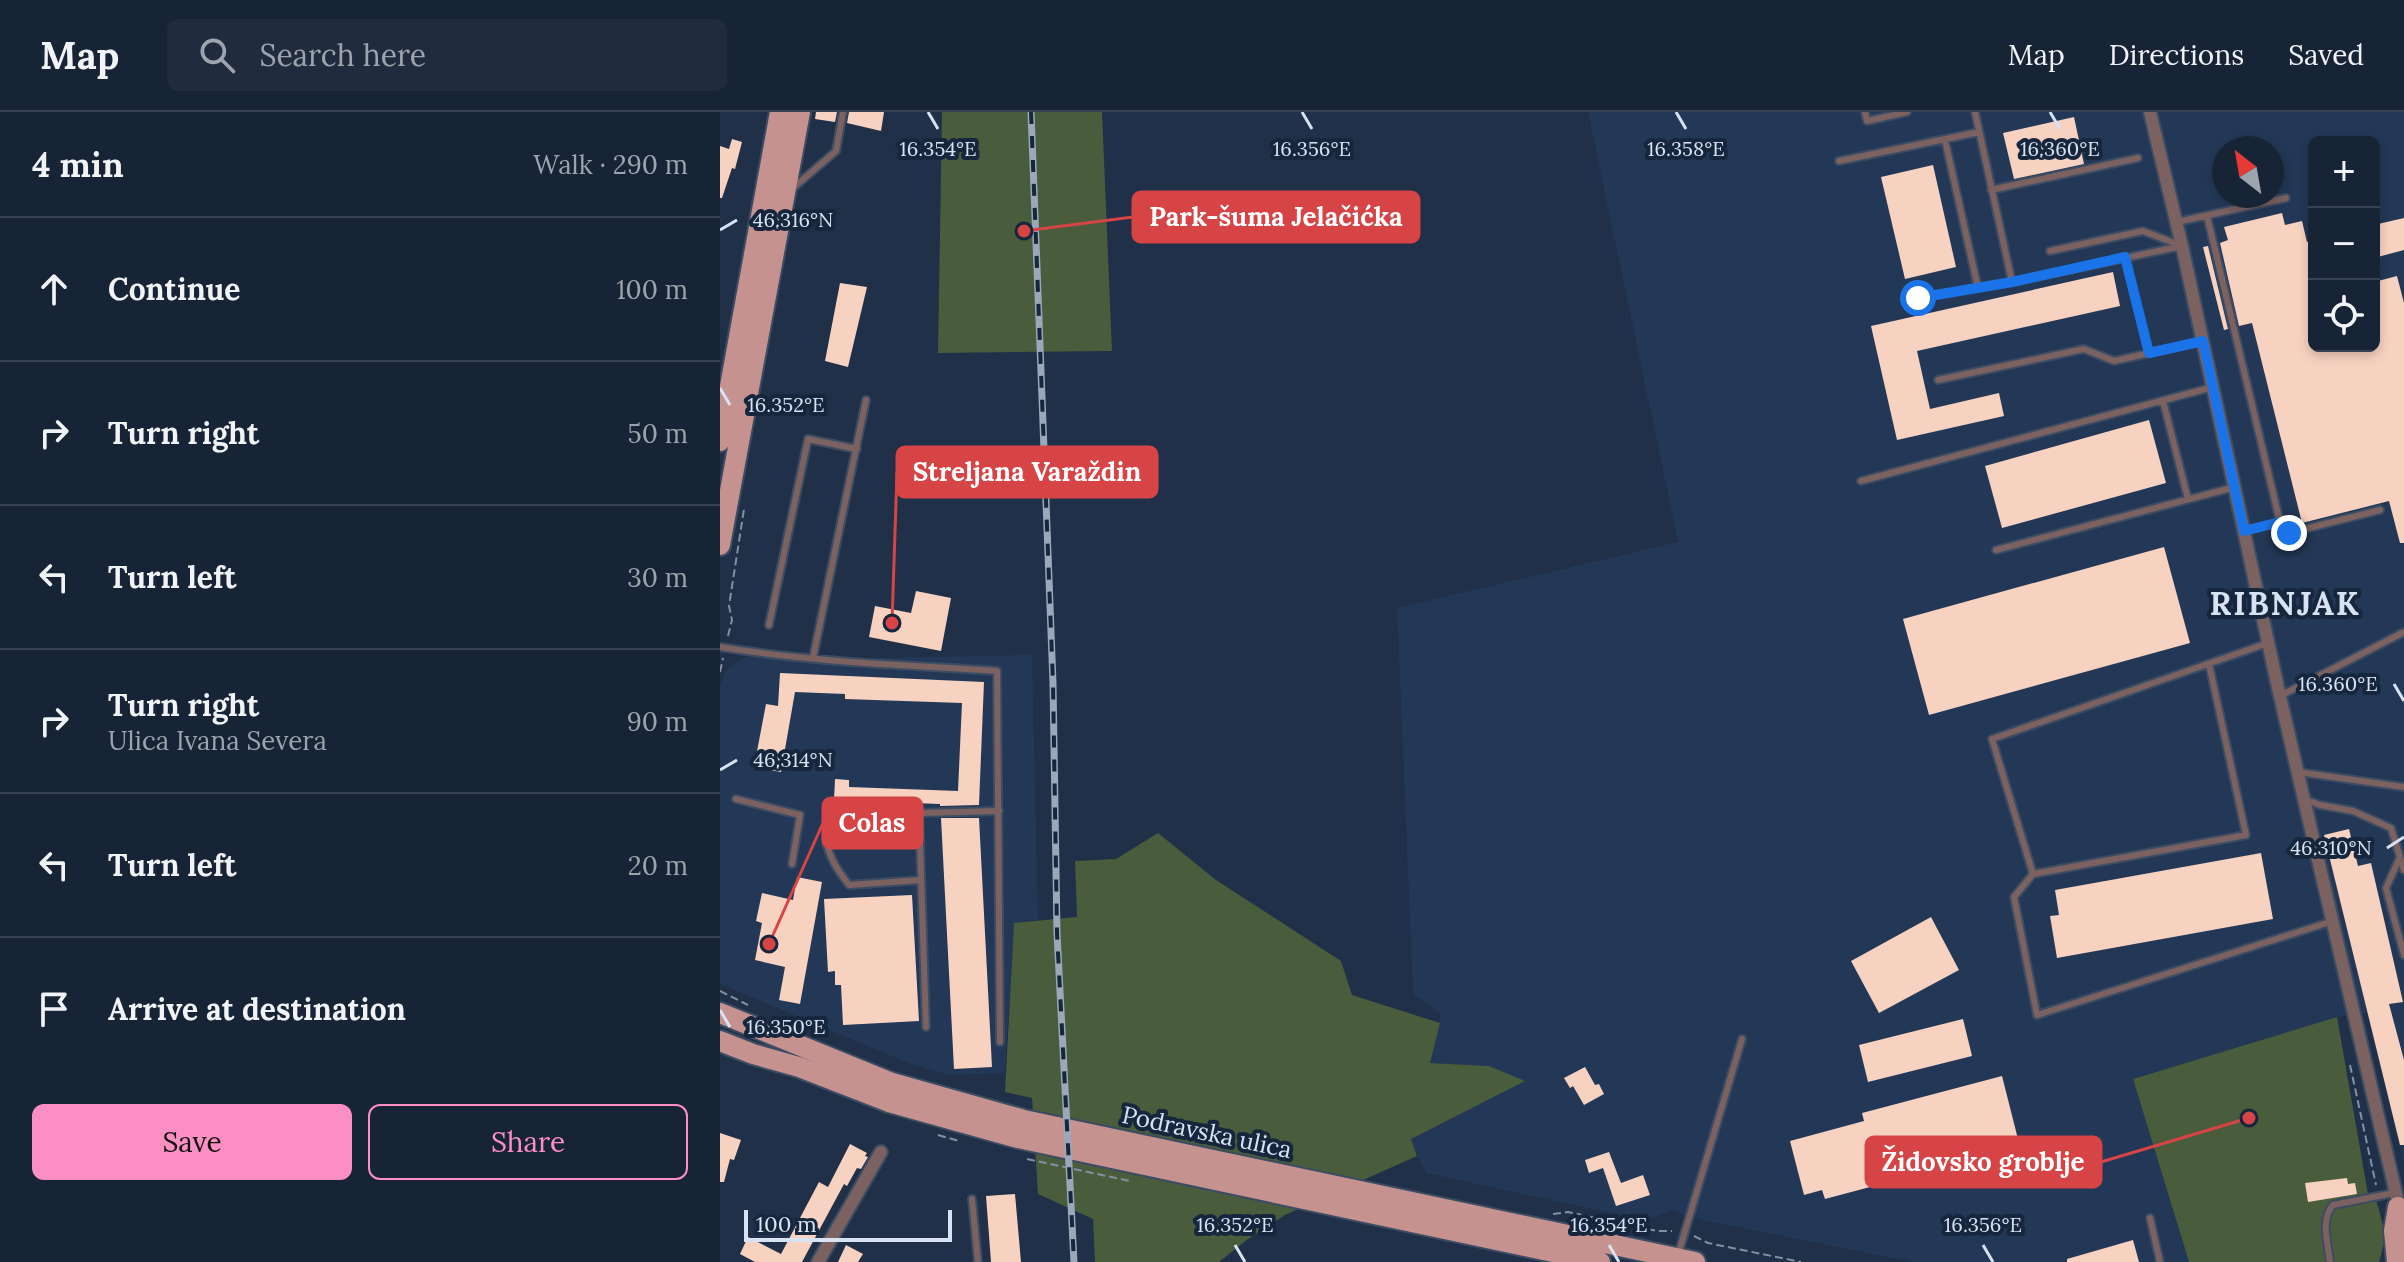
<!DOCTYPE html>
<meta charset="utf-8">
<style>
body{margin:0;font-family:Lora,serif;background:#202c3e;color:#f1f3f6}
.controls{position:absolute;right:24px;top:24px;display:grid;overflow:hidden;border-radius:12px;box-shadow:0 4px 12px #0003}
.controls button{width:72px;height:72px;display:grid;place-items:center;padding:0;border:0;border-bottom:2px solid #364151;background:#172436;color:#f1f3f6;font:40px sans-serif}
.compass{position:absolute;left:1492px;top:24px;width:72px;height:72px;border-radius:50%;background:#172436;box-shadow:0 4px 12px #0003;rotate:329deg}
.scale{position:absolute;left:24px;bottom:20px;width:208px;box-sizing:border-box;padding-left:8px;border:4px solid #d7e2f2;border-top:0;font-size:22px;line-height:28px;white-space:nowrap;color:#d7e2f2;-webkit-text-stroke:6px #15263d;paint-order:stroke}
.stop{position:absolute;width:24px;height:24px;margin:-18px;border:6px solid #1a73e8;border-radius:50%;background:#fff}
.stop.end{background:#1a73e8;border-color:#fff;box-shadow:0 2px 8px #0008}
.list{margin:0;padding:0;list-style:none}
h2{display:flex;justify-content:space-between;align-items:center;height:104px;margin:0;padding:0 32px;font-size:34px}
h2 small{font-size:26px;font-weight:400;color:#9ea4ad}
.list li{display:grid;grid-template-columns:52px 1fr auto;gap:24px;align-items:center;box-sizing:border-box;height:144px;padding:0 32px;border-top:2px solid #364151}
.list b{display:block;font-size:30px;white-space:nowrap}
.list p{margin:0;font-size:26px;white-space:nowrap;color:#9ea4ad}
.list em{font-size:26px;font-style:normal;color:#9ea4ad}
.actions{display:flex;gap:16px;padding:24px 32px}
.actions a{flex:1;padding:18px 0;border:2px solid #fb8fc4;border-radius:12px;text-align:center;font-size:28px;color:#fb8fc4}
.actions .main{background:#fb8fc4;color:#111}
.icon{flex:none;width:44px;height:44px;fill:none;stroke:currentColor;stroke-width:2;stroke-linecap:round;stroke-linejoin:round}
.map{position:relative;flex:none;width:1684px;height:1150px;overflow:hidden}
header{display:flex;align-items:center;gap:48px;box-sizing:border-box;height:112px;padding:0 40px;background:#172436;border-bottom:2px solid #364151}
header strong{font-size:38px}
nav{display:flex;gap:44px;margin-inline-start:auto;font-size:28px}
.search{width:560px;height:72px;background:#202c3e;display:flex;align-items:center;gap:20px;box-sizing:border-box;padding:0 28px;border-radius:12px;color:#9ea4ad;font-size:30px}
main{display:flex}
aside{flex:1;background:#172436}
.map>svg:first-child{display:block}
.built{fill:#233856;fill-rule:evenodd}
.green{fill:#495c3b}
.building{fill:#f8d2c1}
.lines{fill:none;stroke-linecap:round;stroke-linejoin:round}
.service-casing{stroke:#3c4c63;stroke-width:10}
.minor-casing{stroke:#3c4c63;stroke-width:16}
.primary-casing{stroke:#3c4c63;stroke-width:24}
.path{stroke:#8290a4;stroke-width:2;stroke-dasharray:8 4;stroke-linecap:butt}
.service{stroke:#7b6160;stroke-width:6}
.minor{stroke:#7b6160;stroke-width:12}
.primary{stroke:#c5928f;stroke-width:20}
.rail-casing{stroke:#9ba8ba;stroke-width:7}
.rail{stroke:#15263d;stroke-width:4;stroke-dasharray:12;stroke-linecap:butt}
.route{stroke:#1a73e8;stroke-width:10}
.ticks{fill:none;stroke:#d7e2f2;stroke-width:3}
.labels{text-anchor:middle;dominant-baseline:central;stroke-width:8;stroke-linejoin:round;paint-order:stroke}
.street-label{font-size:24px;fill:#d7e2f2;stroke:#15263d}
.district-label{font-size:32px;font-weight:bold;letter-spacing:2px;fill:#d7e2f2;stroke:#15263d}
.ticks-label{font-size:20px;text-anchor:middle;fill:#d7e2f2;stroke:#15263d;stroke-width:8;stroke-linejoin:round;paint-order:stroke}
.leader{fill:none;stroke:#d64446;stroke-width:3}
.callout-dot{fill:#d64446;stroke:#15263d;stroke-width:3}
.callout{fill:#d64446;stroke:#d64446;stroke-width:3}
.callout-label{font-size:26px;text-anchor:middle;font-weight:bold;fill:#fff}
</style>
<header>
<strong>Map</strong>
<div class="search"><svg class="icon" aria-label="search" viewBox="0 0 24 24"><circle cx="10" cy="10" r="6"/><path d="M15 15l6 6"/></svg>Search here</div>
<nav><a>Map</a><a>Directions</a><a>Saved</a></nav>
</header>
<main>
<aside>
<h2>4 min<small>Walk · 290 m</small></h2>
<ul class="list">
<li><svg class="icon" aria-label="ahead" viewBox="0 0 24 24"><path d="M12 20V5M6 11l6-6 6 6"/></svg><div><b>Continue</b></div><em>100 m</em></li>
<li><svg class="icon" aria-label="right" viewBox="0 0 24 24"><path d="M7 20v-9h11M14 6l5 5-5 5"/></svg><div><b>Turn right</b></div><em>50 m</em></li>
<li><svg class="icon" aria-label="left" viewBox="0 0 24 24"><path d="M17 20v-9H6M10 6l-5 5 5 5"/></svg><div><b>Turn left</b></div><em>30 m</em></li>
<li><svg class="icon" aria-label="right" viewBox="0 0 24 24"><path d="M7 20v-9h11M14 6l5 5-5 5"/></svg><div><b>Turn right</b><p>Ulica Ivana Severa</p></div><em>90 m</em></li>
<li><svg class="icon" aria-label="left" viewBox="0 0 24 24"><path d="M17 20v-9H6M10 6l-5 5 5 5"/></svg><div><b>Turn left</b></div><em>20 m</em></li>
<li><svg class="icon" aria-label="arrive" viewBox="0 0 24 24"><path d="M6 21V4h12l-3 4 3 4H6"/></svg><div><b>Arrive at destination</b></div></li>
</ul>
<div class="actions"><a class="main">Save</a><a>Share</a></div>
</aside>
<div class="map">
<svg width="1684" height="1150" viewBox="0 0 1684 1150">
<rect width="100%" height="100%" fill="#1f3048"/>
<path class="built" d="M 868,0 L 1684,0 L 1684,1051 L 1647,901 L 1617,905 L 1413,967 L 1469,1150 L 1193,1150 L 988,1109 L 953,1098 L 924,1108 L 706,1061 L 690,1028 L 769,954 L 709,951 L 721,902 L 693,882 L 677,496 L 958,430 ZM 1594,30 L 1654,30 L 1654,234 L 1594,234 ZM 1504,36 L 1552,36 L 1552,84 L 1504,84 Z
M 312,543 L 318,808 L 294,812 L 285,961 L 229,963 L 186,950 L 0,872 L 0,576 L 5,559 L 26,544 L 55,548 Z"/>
<path class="green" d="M 222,0 L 382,0 L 392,239 L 218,241 Z
M 438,721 L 496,768 L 621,849 L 632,883 L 720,911 L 710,951 L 769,954 L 805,969 L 691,1027 L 697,1044 L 565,1103 L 528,1127 L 499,1150 L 375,1150 L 373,1107 L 318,1082 L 312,986 L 285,980 L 294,811 L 357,805 L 355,749 L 396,747 Z
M 1617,905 L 1648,1082 L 1654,1082 C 1662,1106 1668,1125 1659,1150 L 1469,1150 L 1413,967 Z"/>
<path class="building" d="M 96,0 L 117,0 L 115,10 L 95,7 Z
M 129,0 L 164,0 L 161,19 L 127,11 Z
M 1354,5 L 1364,52 L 1294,67 L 1283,21 Z
M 12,27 L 22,30 L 15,57 L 12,56 L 2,86 L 0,86 L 0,34 L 9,37 Z
M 1213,53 L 1236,155 L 1185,167 L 1161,65 Z
M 1562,101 L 1565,113 L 1582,109 L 1587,130 L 1594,128 L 1594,234 L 1654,234 L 1654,170 L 1677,164 L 1684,191 L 1684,431 L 1680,431 L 1669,389 L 1582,411 L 1532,211 L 1519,214 L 1500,131 L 1508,128 L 1504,115 Z
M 1684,106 L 1684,138 L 1654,146 L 1654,113 Z
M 1488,134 L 1508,217 L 1504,218 L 1483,135 Z
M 1393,160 L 1400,194 L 1197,239 L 1210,297 L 1279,281 L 1284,304 L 1177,328 L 1151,214 Z
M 120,171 L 147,175 L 128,255 L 105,249 Z
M 1429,308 L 1446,371 L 1282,416 L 1265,354 Z
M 1444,435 L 1470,531 L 1209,603 L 1183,507 Z
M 196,479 L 231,486 L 221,539 L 149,525 L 155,494 L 191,501 Z
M 60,561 L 264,570 L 259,693 L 220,694 L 220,692 L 114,688 L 115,667 L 129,668 L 129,675 L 238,679 L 242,591 L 125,587 L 125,582 L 75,580 L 61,660 L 34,655 L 46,592 L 58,594 Z
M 221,706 L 259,706 L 272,955 L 234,957 Z
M 1629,717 L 1638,754 L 1651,751 L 1683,890 L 1669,892 L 1684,948 L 1684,1033 L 1680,1033 L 1604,723 Z
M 1541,741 L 1553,807 L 1337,846 L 1330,804 L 1339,803 L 1335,778 Z
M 77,765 L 102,770 L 80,892 L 59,888 L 65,855 L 35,848 L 42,811 L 36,809 L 42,781 L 73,788 Z
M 192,783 L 199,909 L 123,913 L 121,873 L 115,873 L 115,859 L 108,860 L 104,787 Z
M 1211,805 L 1239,858 L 1159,901 L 1131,849 Z
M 1243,907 L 1252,944 L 1148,970 L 1139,933 Z
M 865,955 L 875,973 L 879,972 L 884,982 L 864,993 L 853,974 L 850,976 L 844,966 Z
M 1282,964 L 1300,1035 L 1105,1087 L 1102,1078 L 1084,1083 L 1070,1029 L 1144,1009 L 1142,1001 Z
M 0,1021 L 21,1028 L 14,1048 L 10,1047 L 4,1070 L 0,1070 Z
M 130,1032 L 147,1041 L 145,1044 L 148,1045 L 141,1057 L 137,1056 L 127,1074 L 124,1072 L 82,1150 L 35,1150 L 20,1142 L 28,1125 L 61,1142 L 99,1070 L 108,1075 Z
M 889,1040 L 901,1071 L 923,1063 L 930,1083 L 896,1094 L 883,1056 L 869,1061 L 865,1048 Z
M 1627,1066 L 1628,1072 L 1635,1071 L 1637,1082 L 1588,1090 L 1585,1071 Z
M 295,1082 L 301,1150 L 271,1150 L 266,1084 Z
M 1413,1128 L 1419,1150 L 1347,1150 L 1347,1147 Z
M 126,1133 L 143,1142 L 138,1150 L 118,1150 Z"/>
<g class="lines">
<g class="service-casing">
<path id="service" d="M 1145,0 L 1147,9 L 1187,0
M 1255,0 L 1292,170 L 1462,134
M 1225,28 L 1258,176
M 1119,49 L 1259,20
M 73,76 L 116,39 L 123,0
M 1271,78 L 1418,46
M 1487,104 L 1560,410
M 1457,110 L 1566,86
M 1330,139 L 1423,119 L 1462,134
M 1405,145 L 1429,241
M 1198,186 L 1292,170
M 1218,268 L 1364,237 L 1394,249 L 1483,229
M 1443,289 L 1468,387
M 1141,369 L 1493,275
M 1524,419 L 1560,410 L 1569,421 L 1660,398
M 1276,438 L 1515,375
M 49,513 L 88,327 L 137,337
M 0,535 C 91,550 185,553 277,559 L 280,930
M 93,546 L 146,288
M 1489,552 L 1526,723 L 1313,762 L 1272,627 L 1548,531
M 1560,584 L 1684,520
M 1578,660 L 1684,675
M 16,687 L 80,703 L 72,752
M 1584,687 L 1600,693 L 1633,699 L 1671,716 L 1684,758
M 199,699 L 206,915
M 1680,745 L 1666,776 L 1684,843
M 1313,762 L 1294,785 L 1317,903 L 1613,809
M 201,768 L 129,773 C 114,754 93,722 117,703 L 279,699
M 252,1087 L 258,1150
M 1430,1106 L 1440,1150
M 958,1143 L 1022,927
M 1610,1150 C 1608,1131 1600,1108 1613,1093 L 1674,1081"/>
</g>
<g class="minor-casing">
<path id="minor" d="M 1430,0 L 1462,134 L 1558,576 L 1680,1099
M 98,1150 L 161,1040"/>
</g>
<g class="primary-casing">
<path id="primary" d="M 0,329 L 60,0
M 0,433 L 80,0
M 0,901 L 172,971 L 304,1008 L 975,1150
M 0,929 L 33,942 L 79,955 L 169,990 L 298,1026 L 880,1150
M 1677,1150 L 1674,1119 L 1678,1095"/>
</g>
<path class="path" d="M 8,524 L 12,508 L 9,494 L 24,397
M 0,560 L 3,546
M 0,879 L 28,893
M 1630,953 L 1656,1073
M 218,1023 L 239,1029
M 307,1047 L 410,1069
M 833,1102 L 848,1100 L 937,1119 L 952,1119
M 974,1124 L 988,1131 L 1081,1150"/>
<use href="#service" class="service"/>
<use href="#minor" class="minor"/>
<use href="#primary" class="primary"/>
<g class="rail-casing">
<path id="rail" d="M 311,0 L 333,571 L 337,821 L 354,1150"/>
</g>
<use href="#rail" class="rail"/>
</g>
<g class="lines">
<path class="route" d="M 1198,186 L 1292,170 L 1405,145 L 1429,241 L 1483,229 L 1524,419 L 1560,410 L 1569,421"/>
</g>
<path class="ticks" d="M 208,0 L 218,17M 582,0 L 592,17M 956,0 L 966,17M 1330,0 L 1340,17M 0,118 L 17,108M 0,276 L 10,293M 1674,572 L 1684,589M 0,658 L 17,648M 1667,736 L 1684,725M 0,898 L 10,915M 515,1133 L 525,1150M 889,1133 L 899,1150M 1263,1133 L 1273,1150"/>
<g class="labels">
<g class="street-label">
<text transform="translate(487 1020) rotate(12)">Podravska ulica</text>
</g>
<g class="district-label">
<text x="1565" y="491">RIBNJAK</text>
</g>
</g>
<g class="ticks-label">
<text x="1340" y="44">16.360°E</text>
<text x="218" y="44">16.354°E</text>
<text x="592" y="44">16.356°E</text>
<text x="966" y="44">16.358°E</text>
<text x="73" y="115">46.316°N</text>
<text x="66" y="300">16.352°E</text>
<text x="1618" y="579">16.360°E</text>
<text x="73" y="655">46.314°N</text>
<text x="1611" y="743">46.310°N</text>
<text x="66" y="922">16.350°E</text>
<text x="515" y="1120">16.352°E</text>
<text x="889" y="1120">16.354°E</text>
<text x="1263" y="1120">16.356°E</text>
</g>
<path class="leader" d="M304 119L413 105M172 511L177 360M49 832L103 711M1529 1006L1381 1050"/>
<g class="callout-dot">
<circle cx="304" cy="119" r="8"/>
<circle cx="172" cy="511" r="8"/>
<circle cx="49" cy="832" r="8"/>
<circle cx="1529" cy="1006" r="8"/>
</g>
<g class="callout">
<rect x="413" y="80" width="286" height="50" rx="8"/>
<rect x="177" y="335" width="260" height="50" rx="8"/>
<rect x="103" y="686" width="99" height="50" rx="8"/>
<rect x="1146" y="1025" width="235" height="50" rx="8"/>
</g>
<g class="callout-label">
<text x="556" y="114">Park-šuma Jelačićka</text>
<text x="307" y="369">Streljana Varaždin</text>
<text x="152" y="720">Colas</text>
<text x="1263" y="1059">Židovsko groblje</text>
</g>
</svg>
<div class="controls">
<button>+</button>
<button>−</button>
<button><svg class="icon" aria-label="locate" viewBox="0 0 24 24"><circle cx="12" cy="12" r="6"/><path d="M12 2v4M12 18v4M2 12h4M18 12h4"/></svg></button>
</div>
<svg class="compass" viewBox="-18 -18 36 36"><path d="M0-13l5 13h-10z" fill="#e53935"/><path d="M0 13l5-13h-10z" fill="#9ea4ad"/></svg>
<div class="scale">100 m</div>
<div class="stop" style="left:1198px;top:186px"></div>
<div class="stop end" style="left:1569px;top:421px"></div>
</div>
</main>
